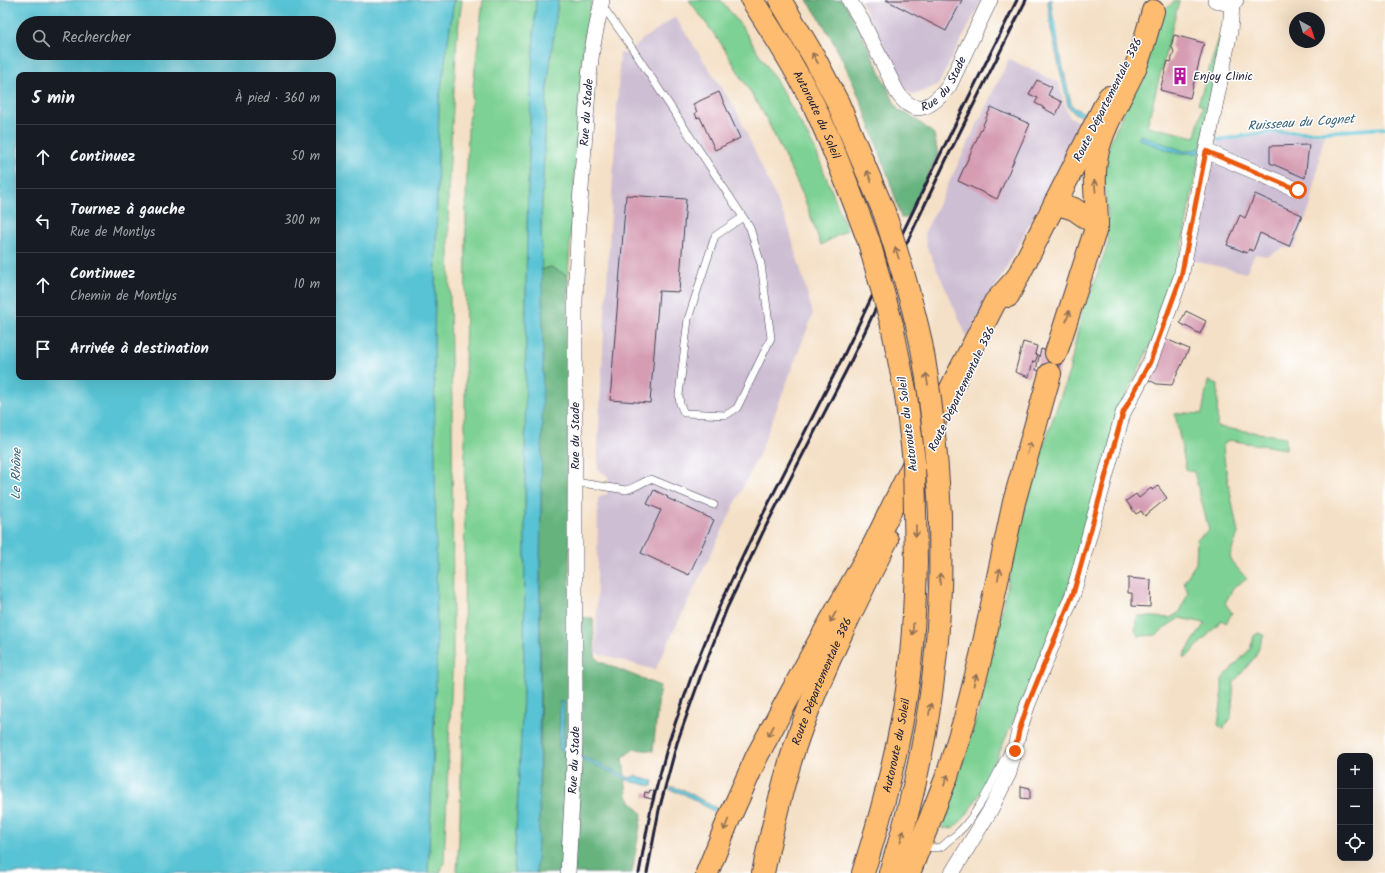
<!DOCTYPE html>
<html lang="fr">
<meta charset="utf-8">
<style>
body{margin:0;font-family:Kalam,sans-serif;background:#20242c;color:#f1f3f6}
.controls{position:absolute;right:12px;bottom:12px;display:grid;overflow:hidden;border-radius:8px;box-shadow:0 4px 16px #0002}
.controls button{width:36px;height:36px;display:grid;place-items:center;padding:0;border:0;border-bottom:1px solid #363941;background:#171b24;color:#f1f3f6;font:20px sans-serif}
.compass{position:absolute;left:1289px;top:12px;width:36px;height:36px;border-radius:50%;background:#171b24;box-shadow:0 4px 16px #0002;rotate:141deg}
.stop{position:absolute;width:12px;height:12px;margin:-9px;border:3px solid #ea580c;border-radius:50%;background:#fff}
.stop.end{background:#ea580c;border-color:#fff;box-shadow:0 1px 4px #0008}
.list{margin:0;padding:0;list-style:none}
h2{display:flex;justify-content:space-between;align-items:center;height:52px;margin:0;padding:0 16px;font-size:17px}
h2 small{font-size:13px;font-weight:400;color:#9ea1a6}
.list li{display:grid;grid-template-columns:26px 1fr auto;gap:12px;align-items:center;box-sizing:border-box;height:64px;padding:0 16px;border-top:1px solid #363941}
.list b{display:block;font-size:15px;white-space:nowrap}
.list p{margin:0;font-size:13px;white-space:nowrap;color:#9ea1a6}
.list em{font-size:13px;font-style:normal;color:#9ea1a6}
.icon{flex:none;width:22px;height:22px;fill:none;stroke:currentColor;stroke-width:2;stroke-linecap:round;stroke-linejoin:round}
.map{position:relative;flex:none;width:1385px;height:873px;overflow:hidden}
.search{position:absolute;background:#171b24;box-shadow:0 4px 16px #0002;left:16px;top:16px;width:320px;height:44px;display:flex;align-items:center;gap:10px;box-sizing:border-box;padding:0 14px;border-radius:22px;color:#9ea1a6;font-size:15px}
.panel{position:absolute;background:#171b24;box-shadow:0 4px 16px #0002;left:16px;top:72px;width:320px;height:308px;border-radius:8px}
.map>svg:first-child{display:block}
.industrial{fill:#cdbed3}
.green{fill:#7ed194;stroke:#507a68}
.forest{fill:#66b37e;stroke:#446a5c}
.water{fill:#59c3d4;stroke:#3e7288;fill-rule:evenodd}
.lines{fill:none;stroke-linecap:round;stroke-linejoin:round}
.stream{stroke:#59c3d4;stroke-width:4}
.building{fill:#d59cb2}
.service-casing{stroke:#423e50;stroke-width:8}
.minor-casing{stroke:#423e50;stroke-width:16}
.primary-casing{stroke:#423e50;stroke-width:24}
.motorway-casing{stroke:#423e50;stroke-width:24}
.service{stroke:#fff;stroke-width:7}
.minor{stroke:#fff;stroke-width:15}
.primary{stroke:#fdbc6f;stroke-width:22}
.motorway{stroke:#fdbc6f;stroke-width:22}
.rail{stroke:#22223b;stroke-width:3}
.motorway-bridge-casing{stroke:#423e50;stroke-width:24;stroke-linecap:butt}
.motorway-bridge{stroke:#fdbc6f;stroke-width:22}
.oneway{stroke:#906f55}
.route{stroke:#ea580c;stroke-width:5}
.labels{text-anchor:middle;dominant-baseline:central;stroke-width:3;stroke-linejoin:round;paint-order:stroke}
.poi-label{font-size:12px;fill:#22223b;stroke:#fff;text-anchor:start}
.street-label{font-size:12px;fill:#22223b;stroke:#fff}
.water-label{font-size:13px;font-style:italic;fill:#386278;stroke:#fff}
</style>
<div class="map">
<svg width="1385" height="873" viewBox="0 0 1385 873">
<rect width="100%" height="100%" fill="#fff"/>
<filter id="ink" filterUnits="userSpaceOnUse"><feTurbulence type="fractalNoise" baseFrequency=".025" numOctaves="2"/><feDisplacementMap in="SourceGraphic" scale="8" xChannelSelector="R" yChannelSelector="G"/><feConvolveMatrix kernelMatrix="1 2 1 2 8 2 1 2 1" color-interpolation-filters="sRGB"/></filter>
<filter id="wash" filterUnits="userSpaceOnUse"><feTurbulence type="fractalNoise" baseFrequency=".012" numOctaves="4" result="noise"/><feDisplacementMap in="SourceGraphic" scale="16" xChannelSelector="R" yChannelSelector="G"/><feGaussianBlur stdDeviation="0.9" result="paint"/><feColorMatrix in="noise" values="0 0 0 0 0 0 0 0 0 0 0 0 0 0 0 0 0 1.4 0 .05"/><feComposite in="paint" operator="in"/></filter>
<g filter="url(#wash)">
<rect width="100%" height="100%" fill="#f4e0c6"/>
<path class="industrial" d="M 860,0 L 982,0 L 938,85 L 914,95 L 907,92 Z
M 675,17 L 735,108 L 788,225 L 813,314 L 760,452 L 655,670 L 596,653 L 598,498 L 608,493 L 608,476 L 598,470 L 598,441 L 620,53 L 624,54 L 641,42 L 640,41 Z
M 1009,59 L 1059,83 L 1066,110 L 1070,117 L 1083,124 L 968,339 L 926,245 L 925,232 Z
M 1275,134 L 1324,135 L 1311,204 L 1294,248 L 1284,248 L 1268,256 L 1255,254 L 1246,273 L 1191,260 L 1219,141 Z"/>
<path class="green" d="M 454,0 L 462,0 L 457,37 L 448,195 L 452,409 L 453,651 L 444,862 L 440,873 L 428,873 L 434,746 L 434,342 L 439,102 Z
M 483,0 L 536,0 C 522,216 527,433 524,649 C 523,724 517,799 514,873 L 457,873 L 460,818 L 464,660 L 466,204 L 468,130 Z
M 558,0 L 592,0 L 584,38 L 568,276 L 551,267 L 541,270 L 541,222 L 547,89 Z
M 689,0 L 721,0 L 742,27 L 780,87 L 815,149 L 847,230 L 821,245 L 803,195 L 766,118 L 722,45 Z
M 1179,1 L 1147,126 L 1195,137 L 1203,106 L 1198,104 L 1220,35 L 1223,35 L 1176,276 L 1153,339 L 1124,400 L 1078,563 L 1028,689 L 981,792 L 965,817 L 954,827 L 942,829 L 979,710 L 1030,485 L 1069,372 L 1083,306 L 1088,300 L 1109,241 L 1105,233 L 1108,219 L 1102,163 L 1164,11 L 1173,2 Z
M 1208,381 L 1218,384 L 1217,427 L 1286,437 L 1286,449 L 1228,440 L 1223,446 L 1225,465 L 1238,533 L 1230,556 L 1232,562 L 1247,579 L 1234,587 L 1225,603 L 1232,613 L 1226,623 L 1222,620 L 1185,659 L 1184,655 L 1205,623 L 1180,618 L 1170,624 L 1156,635 L 1138,636 L 1135,630 L 1138,616 L 1170,618 L 1180,612 L 1188,593 L 1184,582 L 1196,563 L 1197,539 L 1209,530 L 1194,472 L 1186,469 L 1175,414 L 1185,413 L 1202,414 Z
M 1258,633 L 1264,635 L 1255,657 L 1234,682 L 1231,718 L 1223,729 L 1218,725 L 1222,697 L 1222,679 L 1250,649 L 1254,636 Z"/>
<path class="forest" d="M 807,0 L 843,0 L 858,26 L 898,110 L 913,117 L 934,134 L 938,154 L 907,218 L 901,218 C 895,195 887,173 879,151 C 861,98 840,46 807,0 Z
M 551,267 L 568,276 L 570,611 L 586,618 L 593,618 L 595,656 L 601,662 L 660,686 L 653,751 L 634,749 L 623,757 L 627,796 L 642,814 L 632,873 L 536,873 C 542,779 540,685 540,591 C 541,484 543,377 541,270 Z"/>
<path class="water" d="M 0,0 L 454,0 L 439,102 L 434,342 L 437,651 L 428,873 L 0,873 ZM 23,23 L 329,23 L 329,53 L 23,53 ZM 19,75 L 333,75 L 333,377 L 19,377 Z
M 536,0 L 558,0 L 547,89 L 541,222 L 543,358 L 540,569 L 539,828 L 536,873 L 514,873 C 517,799 523,724 524,649 C 527,433 522,216 536,0 Z
M 1049,0 L 1053,0 L 1051,2 L 1055,32 L 1071,103 L 1073,107 L 1089,115 L 1086,119 L 1073,112 L 1068,106 L 1051,29 L 1048,2 Z
M 1140,135 L 1184,151 L 1189,151 L 1204,147 L 1203,152 C 1178,157 1162,148 1139,139 Z
M 559,702 L 564,702 L 563,748 L 630,778 L 637,775 L 640,778 L 653,781 L 652,786 L 633,782 L 559,749 L 560,705 Z
M 672,787 L 684,790 L 718,809 L 713,811 L 684,794 L 670,790 Z"/>
<g class="lines">
<path class="stream" d="M 1054,23 L 1057,42
M 1218,140 L 1270,132 L 1324,132 L 1385,128"/>
</g>
<g id="blocks">
<path class="building" d="M 886,0 L 962,0 L 946,31 Z
M 1174,35 L 1204,43 L 1190,98 L 1160,90 L 1168,61 L 1171,62 L 1174,51 L 1171,46 Z
M 1037,80 L 1052,87 L 1048,95 L 1062,102 L 1056,115 L 1043,108 L 1043,107 L 1035,103 L 1038,98 L 1029,94 Z
M 719,92 L 740,138 L 715,150 L 700,117 L 697,118 L 695,113 L 697,112 L 693,104 Z
M 991,107 L 1030,124 L 997,199 L 958,181 Z
M 1309,145 L 1305,178 L 1270,163 L 1270,146 Z
M 1255,194 L 1302,215 L 1289,246 L 1260,233 L 1253,251 L 1249,249 L 1247,253 L 1227,245 L 1240,215 L 1245,218 Z
M 626,195 L 686,199 L 679,292 L 659,291 L 650,403 L 610,400 Z
M 1186,311 L 1206,321 L 1200,334 L 1180,323 Z
M 1166,339 L 1189,349 L 1172,385 L 1157,384 L 1147,379 Z
M 1023,342 L 1037,346 L 1035,354 L 1038,355 L 1035,362 L 1033,361 L 1029,377 L 1015,372 Z
M 1041,349 L 1063,356 L 1057,377 L 1036,370 Z
M 1158,486 L 1167,498 L 1145,516 L 1141,511 L 1136,514 L 1126,501 L 1136,494 L 1139,498 L 1151,488 L 1152,490 Z
M 654,490 L 668,497 L 667,498 L 714,520 L 689,575 L 641,553 L 661,510 L 647,504 Z
M 1128,578 L 1151,580 L 1150,607 L 1132,606 L 1132,593 L 1128,593 Z
M 1021,786 L 1030,788 L 1030,799 L 1021,798 Z
M 650,790 L 654,791 L 652,799 L 644,797 L 645,792 L 649,793 Z"/>
</g>
</g>
<g filter="url(#ink)">
<use href="#blocks" fill-opacity="0" stroke="#423e50" stroke-width="1"/>
<g class="lines">
<g class="service-casing">
<path id="service" d="M 602,5 L 632,48 L 743,217
M 743,217 L 750,228 L 761,264 L 771,338 L 737,408 L 726,415 L 684,413 L 680,404 L 679,395 L 688,319 L 715,236 Z
M 575,482 L 626,490 C 635,488 642,482 651,479 L 714,505
M 922,846 C 928,847 935,849 941,847 C 943,846 946,843 948,841 C 975,823 994,779 1009,749"/>
</g>
<g class="minor-casing">
<g id="minor">
<path id="s1" d="M 849,0 L 862,21 L 897,92 C 915,119 932,107 949,86 L 990,0"/>
<path d="M 1215,0 L 1232,5"/>
<path d="M 1206,151 L 1298,190"/>
<path id="s2" d="M 568,873 L 575,745 L 575,301 L 579,217 L 589,77 L 592,50 L 602,0"/>
<path d="M 952,873 L 991,809 L 1009,773 L 1019,731 L 1028,704 L 1073,594 L 1123,413 L 1150,362 L 1181,277 L 1230,31 L 1232,5 L 1236,0"/>
</g>
</g>
<g class="primary-casing">
<g id="primary">
<path d="M 1008,296 L 1109,97"/>
<path id="s3" d="M 763,873 C 773,824 784,775 801,729 C 825,664 856,602 887,540"/>
</g>
</g>
<g class="motorway-casing">
<g id="motorway">
<path id="s4" d="M 752,0 C 776,37 800,75 818,114 C 837,156 853,199 869,242"/>
<path d="M 780,0 L 814,57 L 838,103 L 884,212"/>
<path d="M 1055,203 L 1074,209 L 1097,225"/>
<path d="M 892,325 L 906,395"/>
<path d="M 1056,353 L 1097,225 C 1097,201 1092,179 1097,155 C 1102,127 1124,93 1136,66 C 1143,48 1148,29 1153,11"/>
<path d="M 707,873 L 728,821 L 757,756 L 816,647 L 873,546 L 956,378 L 995,302 L 1017,278"/>
<path id="s5" d="M 863,873 C 882,813 898,752 907,690 C 913,647 915,605 916,562"/>
<path d="M 890,873 C 920,780 937,685 940,588 C 941,564 940,539 940,515"/>
<path d="M 909,873 L 947,776 L 965,718 L 981,656 L 1014,502 L 1050,374"/>
</g>
</g>
<use href="#service" class="service"/>
<use href="#minor" class="minor"/>
<use href="#primary" class="primary"/>
<use href="#motorway" class="motorway"/>
<path class="rail" d="M 639,873 L 651,808 L 669,741 L 693,672 L 720,605 L 758,524 L 841,361 L 939,157 L 1017,0
M 647,873 L 659,810 L 677,743 L 701,675 L 727,608 L 765,528 L 849,365 L 946,160 L 1026,0"/>
<g class="motorway-bridge-casing">
<path id="motorway-bridge" d="M 884,212 C 898,255 912,299 921,343 C 932,400 937,458 940,515
M 869,242 L 892,325
M 906,395 L 914,462 L 916,562"/>
</g>
<use href="#motorway-bridge" class="motorway-bridge"/>
</g>
<defs><path id="oneway-shaft" d="M-6 0H5M1.5-3L5.5 0L1.5 3" fill="none" stroke-width="1.6" stroke-linecap="round" stroke-linejoin="round"/></defs>
<g class="oneway">
<use href="#oneway-shaft" transform="translate(815 58) rotate(-119)"/>
<use href="#oneway-shaft" transform="translate(869 176) rotate(-112)"/>
<use href="#oneway-shaft" transform="translate(1095 186) rotate(-96)"/>
<use href="#oneway-shaft" transform="translate(897 253) rotate(-107)"/>
<use href="#oneway-shaft" transform="translate(1068 316) rotate(-72)"/>
<use href="#oneway-shaft" transform="translate(927 379) rotate(-99)"/>
<use href="#oneway-shaft" transform="translate(1029 448) rotate(-74)"/>
<use href="#oneway-shaft" transform="translate(916 531) rotate(90)"/>
<use href="#oneway-shaft" transform="translate(999 574) rotate(-78)"/>
<use href="#oneway-shaft" transform="translate(940 579) rotate(-91)"/>
<use href="#oneway-shaft" transform="translate(833 617) rotate(119)"/>
<use href="#oneway-shaft" transform="translate(913 629) rotate(94)"/>
<use href="#oneway-shaft" transform="translate(975 680) rotate(-75)"/>
<use href="#oneway-shaft" transform="translate(930 709) rotate(-80)"/>
<use href="#oneway-shaft" transform="translate(771 731) rotate(118)"/>
<use href="#oneway-shaft" transform="translate(946 780) rotate(-70)"/>
<use href="#oneway-shaft" transform="translate(726 825) rotate(112)"/>
<use href="#oneway-shaft" transform="translate(902 836) rotate(-73)"/>
</g>
</g>
<g class="lines" filter="url(#ink)">
<path class="route" d="M 1015,751 L 1019,731 L 1028,704 L 1073,594 L 1123,413 L 1150,362 L 1181,277 L 1206,151 L 1298,190"/>
</g>
<defs>
<g id="building-bare" transform="scale(1.38)"><path d="M-4-6H4V6H1V3H-1V6H-4ZM-2.5-4.3h1.7v1.8h-1.7ZM.8-4.3h1.7v1.8H.8ZM-2.5-1h1.7V.8h-1.7ZM.8-1h1.7V.8H.8Z" fill="#b5179e" stroke="#fff" stroke-width="2.5" paint-order="stroke"/></g>
</defs>
<g fill-rule="evenodd">
<use href="#building-bare" x="1180" y="76"/>
</g>
<g class="labels">
<g class="poi-label">
<text x="1193" y="76">Enjoy Clinic</text>
</g>
<g class="street-label">
<text stroke="none"><textPath href="#s1" startOffset="168">Rue du Stade</textPath></text>
<text transform="translate(1108 100) rotate(-63)">Route Départementale 386</text>
<text stroke="none"><textPath href="#s2" startOffset="761">Rue du Stade</textPath></text>
<text stroke="none"><textPath href="#s4" startOffset="132">Autoroute du Soleil</textPath></text>
<text transform="translate(962 389) rotate(-64)">Route Départementale 386</text>
<text transform="translate(908 424) rotate(-97)">Autoroute du Soleil</text>
<text transform="translate(575 436) rotate(-90)">Rue du Stade</text>
<text stroke="none"><textPath href="#s3" startOffset="201">Route Départementale 386</textPath></text>
<text stroke="none"><textPath href="#s5" startOffset="132">Autoroute du Soleil</textPath></text>
<text stroke="none"><textPath href="#s2" startOffset="113">Rue du Stade</textPath></text>
</g>
<g class="water-label">
<text transform="translate(1301 123) rotate(-4)">Ruisseau du Cognet</text>
<text transform="translate(17 474) rotate(-89)">Le Rhône</text>
</g>
</g>
</svg>
<div class="controls">
<button>+</button>
<button>−</button>
<button><svg class="icon" aria-label="locate" viewBox="0 0 24 24"><circle cx="12" cy="12" r="6"/><path d="M12 2v4M12 18v4M2 12h4M18 12h4"/></svg></button>
</div>
<svg class="compass" viewBox="-18 -18 36 36"><path d="M0-13l5 13h-10z" fill="#e53935"/><path d="M0 13l5-13h-10z" fill="#9ea1a6"/></svg>
<div class="stop" style="left:1298px;top:190px"></div>
<div class="stop end" style="left:1015px;top:751px"></div>
<div class="search"><svg class="icon" aria-label="search" viewBox="0 0 24 24"><circle cx="10" cy="10" r="6"/><path d="M15 15l6 6"/></svg>Rechercher</div>
<section class="panel">
<h2>5 min<small>À pied · 360 m</small></h2>
<ul class="list">
<li><svg class="icon" aria-label="ahead" viewBox="0 0 24 24"><path d="M12 20V5M6 11l6-6 6 6"/></svg><div><b>Continuez</b></div><em>50 m</em></li>
<li><svg class="icon" aria-label="left" viewBox="0 0 24 24"><path d="M17 20v-9H6M10 6l-5 5 5 5"/></svg><div><b>Tournez à gauche</b><p>Rue de Montlys</p></div><em>300 m</em></li>
<li><svg class="icon" aria-label="ahead" viewBox="0 0 24 24"><path d="M12 20V5M6 11l6-6 6 6"/></svg><div><b>Continuez</b><p>Chemin de Montlys</p></div><em>10 m</em></li>
<li><svg class="icon" aria-label="arrive" viewBox="0 0 24 24"><path d="M6 21V4h12l-3 4 3 4H6"/></svg><div><b>Arrivée à destination</b></div></li>
</ul>
</section>
</div>
